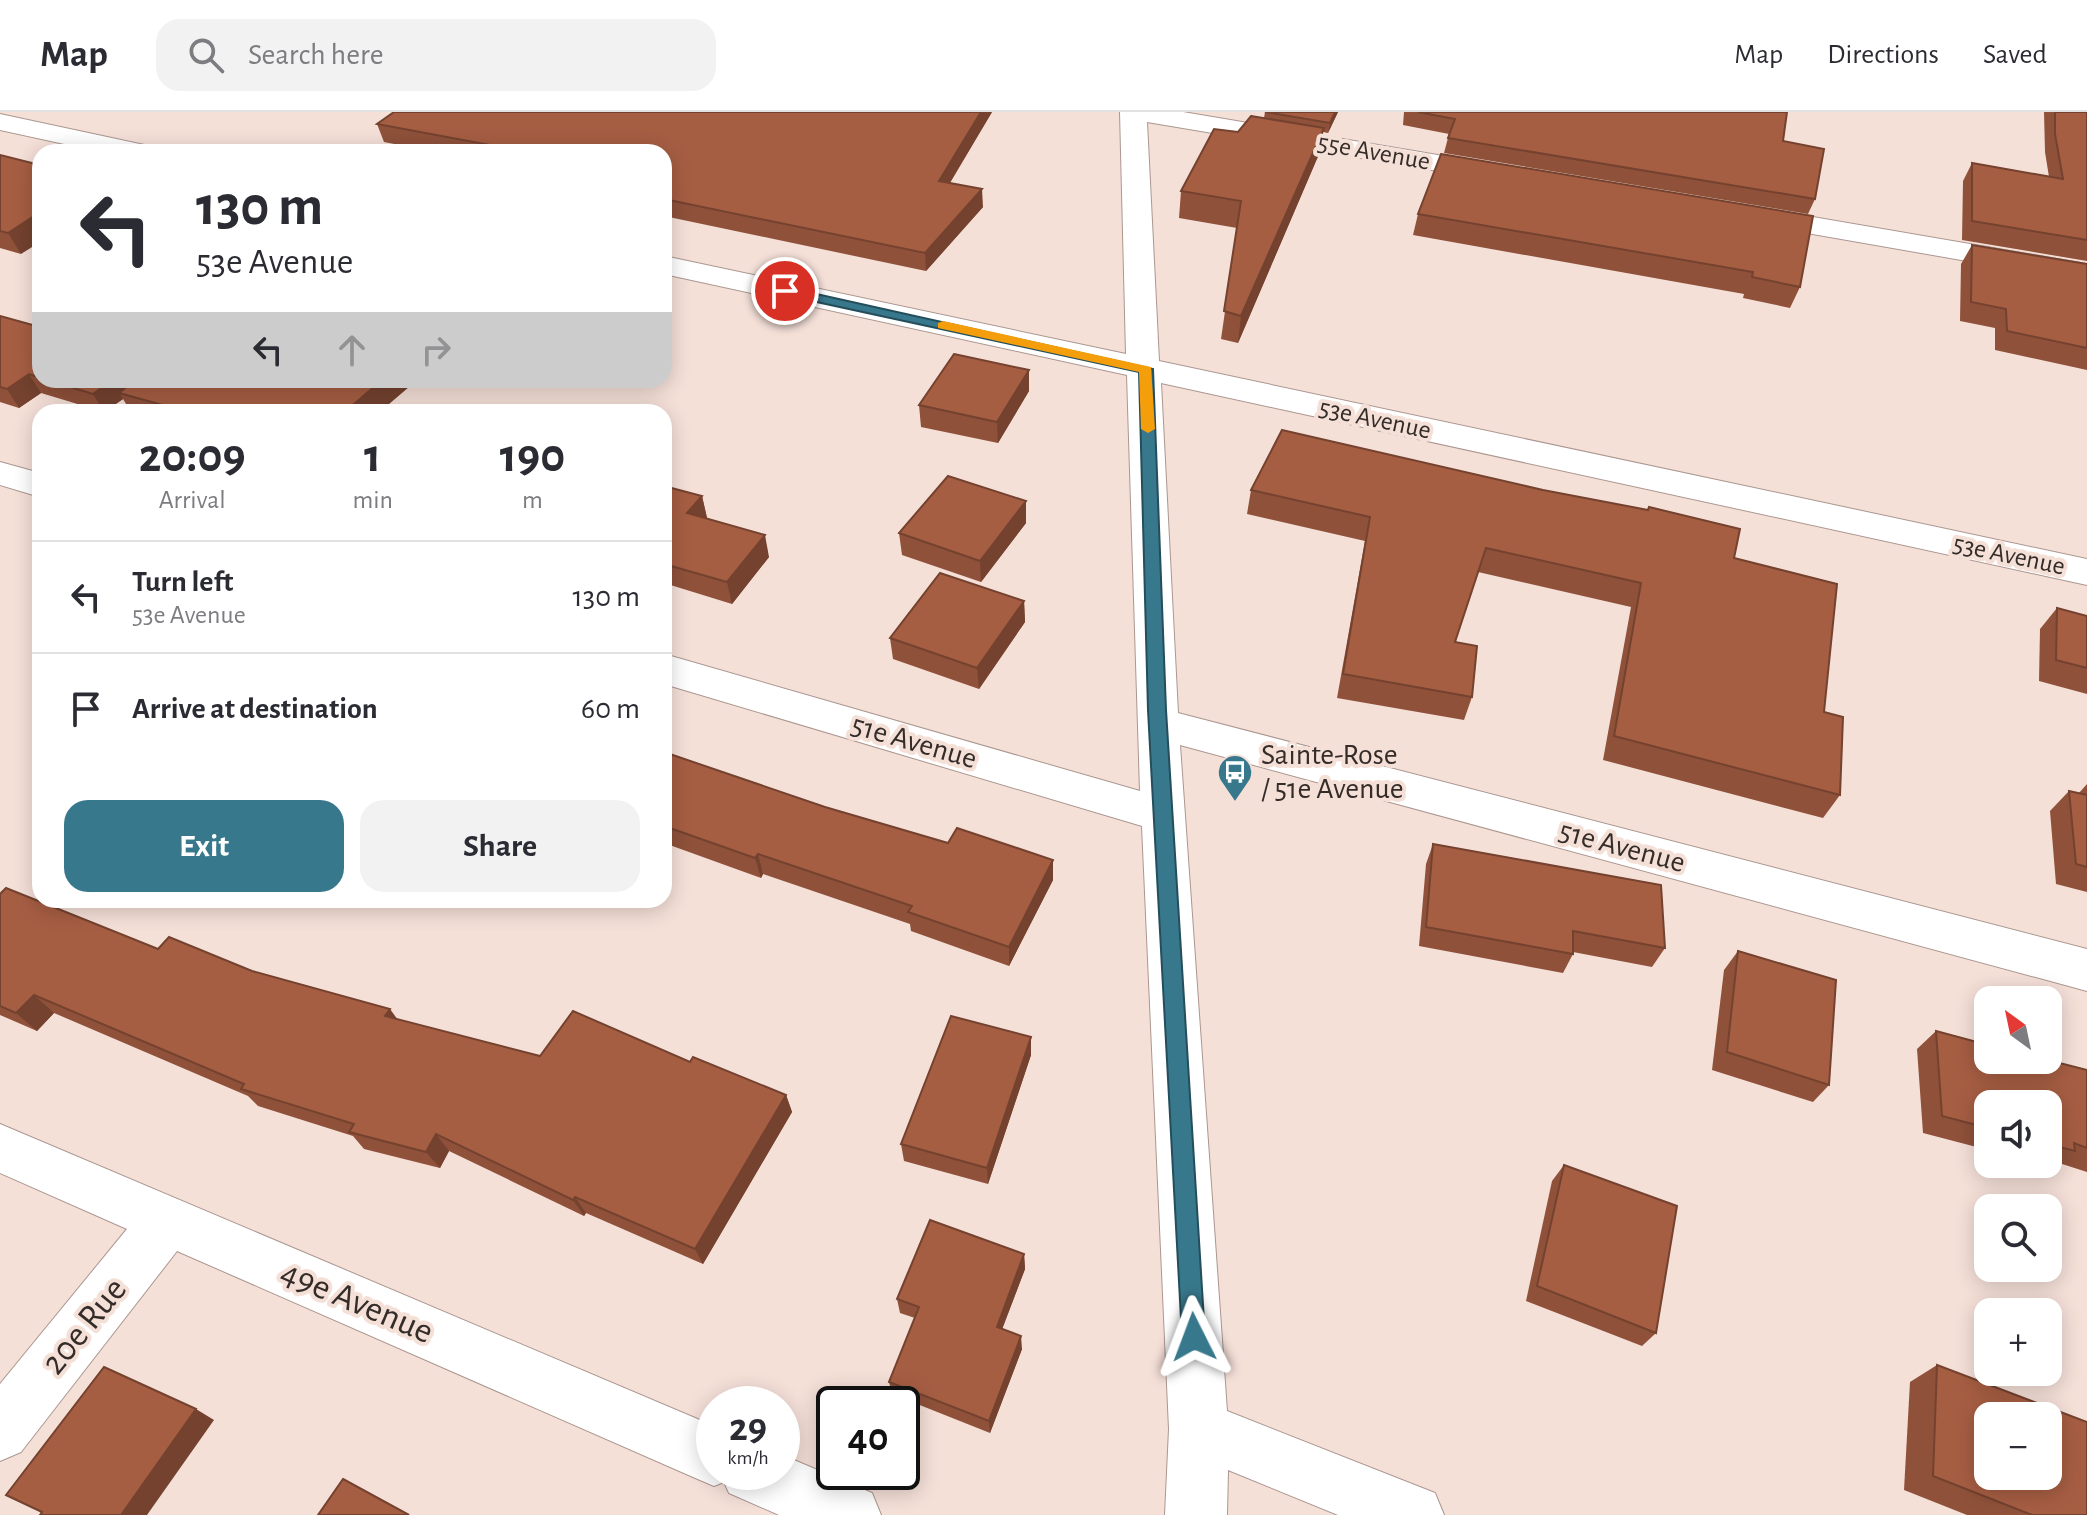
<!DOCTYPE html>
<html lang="en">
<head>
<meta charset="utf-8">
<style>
	:root { --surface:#fff; --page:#f2f2f3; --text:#2b2b33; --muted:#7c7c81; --line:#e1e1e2; --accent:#38788c }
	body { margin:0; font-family:"Alegreya Sans",sans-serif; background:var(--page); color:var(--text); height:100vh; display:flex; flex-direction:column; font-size:30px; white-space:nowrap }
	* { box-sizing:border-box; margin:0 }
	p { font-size:26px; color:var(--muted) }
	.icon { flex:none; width:44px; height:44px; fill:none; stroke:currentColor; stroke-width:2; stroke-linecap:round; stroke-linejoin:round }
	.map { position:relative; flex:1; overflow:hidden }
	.panel { position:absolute; left:32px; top:292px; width:640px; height:504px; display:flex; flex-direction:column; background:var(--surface); border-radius:24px; box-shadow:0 4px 20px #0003 }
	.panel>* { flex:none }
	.banner { position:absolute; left:32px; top:32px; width:640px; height:244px; border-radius:24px; box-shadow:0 4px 20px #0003; background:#fff; color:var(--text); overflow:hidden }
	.needle { width:52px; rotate:327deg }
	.buttons { position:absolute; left:1974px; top:874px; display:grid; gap:16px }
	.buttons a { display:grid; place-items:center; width:88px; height:88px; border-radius:16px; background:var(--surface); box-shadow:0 4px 20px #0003; font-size:40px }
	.speed { position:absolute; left:696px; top:1274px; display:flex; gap:16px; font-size:40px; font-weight:700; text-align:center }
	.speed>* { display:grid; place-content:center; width:104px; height:104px; border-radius:50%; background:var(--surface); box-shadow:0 4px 20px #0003; line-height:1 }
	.speed small { font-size:20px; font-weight:400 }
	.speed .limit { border:4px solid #111; border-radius:12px; background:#fff; color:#111 }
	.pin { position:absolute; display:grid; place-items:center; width:68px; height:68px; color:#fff; margin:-34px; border:4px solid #fff; border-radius:50%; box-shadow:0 2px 8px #0007 }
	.me { position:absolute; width:88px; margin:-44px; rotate:357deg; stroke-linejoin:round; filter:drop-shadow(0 0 6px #0008) }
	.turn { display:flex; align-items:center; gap:28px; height:168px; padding:0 32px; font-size:36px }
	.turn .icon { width:104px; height:104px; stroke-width:2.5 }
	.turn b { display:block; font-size:56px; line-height:68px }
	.lanes { display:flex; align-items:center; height:76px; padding:0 32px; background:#0003; justify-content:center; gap:40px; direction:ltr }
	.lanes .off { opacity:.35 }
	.eta { display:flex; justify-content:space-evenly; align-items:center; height:136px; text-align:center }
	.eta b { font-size:48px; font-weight:600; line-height:56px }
	.primary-button { display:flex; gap:16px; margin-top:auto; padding:16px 32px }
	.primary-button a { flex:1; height:92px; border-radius:24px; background:var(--accent); color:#fff; font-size:32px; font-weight:600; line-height:92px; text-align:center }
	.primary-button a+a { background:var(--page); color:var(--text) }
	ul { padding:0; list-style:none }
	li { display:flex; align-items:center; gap:24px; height:112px; padding:0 32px; border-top:2px solid var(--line) }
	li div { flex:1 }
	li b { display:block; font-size:30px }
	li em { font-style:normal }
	header { display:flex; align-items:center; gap:48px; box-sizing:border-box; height:112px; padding:0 40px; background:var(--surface); border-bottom:2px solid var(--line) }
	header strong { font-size:38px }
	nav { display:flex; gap:44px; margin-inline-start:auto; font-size:28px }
	.search { width:560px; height:72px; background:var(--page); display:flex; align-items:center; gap:20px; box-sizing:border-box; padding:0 28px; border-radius:24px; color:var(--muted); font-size:30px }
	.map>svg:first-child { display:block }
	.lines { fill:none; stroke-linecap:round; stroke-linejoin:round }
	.minor-casing { stroke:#ab9790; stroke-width:2 }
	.minor { fill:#fff; fill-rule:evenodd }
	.wall { fill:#8f513a }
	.shaded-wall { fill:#74422f }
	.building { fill:#a65e43; stroke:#74422f; stroke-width:2; fill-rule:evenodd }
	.route { fill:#38788c; stroke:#244e5b; stroke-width:2 }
	.slow { fill:#f59e0b }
	.labels { text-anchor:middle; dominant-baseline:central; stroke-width:8; stroke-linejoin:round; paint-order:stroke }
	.far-street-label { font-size:26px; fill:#342c29; stroke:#f5e0d8 }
	.street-label { font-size:30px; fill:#342c29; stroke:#f5e0d8 }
	.poi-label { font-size:30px; fill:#342c29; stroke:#f5e0d8; text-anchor:start }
	.near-street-label { font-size:36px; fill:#342c29; stroke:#f5e0d8 }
</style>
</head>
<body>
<header>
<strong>Map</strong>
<div class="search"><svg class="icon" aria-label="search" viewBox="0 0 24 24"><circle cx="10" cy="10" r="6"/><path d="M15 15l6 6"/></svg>Search here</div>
<nav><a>Map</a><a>Directions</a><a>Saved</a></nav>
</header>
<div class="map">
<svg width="2087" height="1403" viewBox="0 0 2087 1403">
	<rect width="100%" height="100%" fill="#f5e0d8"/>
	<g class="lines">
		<g class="minor-casing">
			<g id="minor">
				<path d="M1120 0H1183L1497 53 1507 55 1511 61 1507 67 1497 69 1147 10 1159 249 2087 447V473L1161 271 1178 601 2087 837V879L1180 633 1227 1299 1435 1381 1444 1403H1338L1228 1358 1227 1403H1165L1169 1317 1142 714 664 572V542L1140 679 1127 263 664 162V144L1126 242Z"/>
				<path d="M0 2 149 34 153 40H101L0 18Z"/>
				<path d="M1754 95 2087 152V170L1744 110 1739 104 1744 98Z"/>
				<path d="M0 350 40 361V385L0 373Z"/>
				<path d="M0 1012 714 1314V1360H782V1343L872 1381 881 1403H779L729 1381 724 1370 714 1374 693 1365 177 1139 21 1340 0 1349V1272L127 1117 0 1061Z"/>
			</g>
		</g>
		<use href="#minor" class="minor"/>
	</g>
	<g class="wall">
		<path d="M992 0 950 71 983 95 926 159 664 104V40H435L384 30 377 12Z"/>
		<path d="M1265 0H1338L1328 21 1323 20 1319 42 1238 231 1221 227 1237 116 1179 106 1181 79 1238 20 1264 6Z"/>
		<path d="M1404 0H1787L1783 29 1815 87 1808 102 1444 41 1449 22 1403 13Z"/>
		<path d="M2044 0H2087V149L1962 128 1963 69 1972 51 2049 65 2045 40Z"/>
		<path d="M1441 42 1800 175 1790 196 1743 186 1744 182 1413 123 1418 102Z"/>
		<path d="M0 43 21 142 0 136Z"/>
		<path d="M1972 133 2087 152V258L1995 238V216L1960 209 1961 152Z"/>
		<path d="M0 204 40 215V268H417L381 299 386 300H131L123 287 104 300 41 281 19 296 0 290Z"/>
		<path d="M1029 258V279L998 331 921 315 919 293Z"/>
		<path d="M664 374 702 384 707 406 769 445 732 492 664 471Z"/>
		<path d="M1251 378 1734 446 1824 600 1840 683 1823 706 1603 648 1631 495 1478 460 1455 530 1472 585 1464 608 1337 586 1365 429 1247 402Z"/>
		<path d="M1026 389V411L981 470 902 443 899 421Z"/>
		<path d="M1024 489 1025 510 979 577 893 547 890 526Z"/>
		<path d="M2057 496 2087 504V582L2039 569 2040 517Z"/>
		<path d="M664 640 825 695 1053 768 1009 854 911 819 910 812 763 762 761 766 664 731Z"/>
		<path d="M2087 672V780L2056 772 2050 699 2069 679 2079 681Z"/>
		<path d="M1433 732 1665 836 1652 855 1573 840V842L1563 861 1419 834 1426 752Z"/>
		<path d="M0 782 158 837 252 859 398 908 540 944 690 950 786 983 792 1000 703 1152 586 1101 584 1104 449 1039 440 1056 364 1037 353 1024 258 994 248 984 54 901 37 919 0 903Z"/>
		<path d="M1738 839 1829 973 1813 990 1712 958 1724 858Z"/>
		<path d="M1936 919 2087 958V1060L2059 1051 2052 1056 2038 1052H2048V992H1988V1038L1923 1021 1917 937Z"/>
		<path d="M1031 925V943L988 1072 904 1049 901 1032Z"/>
		<path d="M1564 1053 1656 1221 1642 1234 1526 1189 1552 1069Z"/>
		<path d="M1024 1142 1025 1157 1002 1217 1022 1237 990 1321 892 1282 889 1270 915 1206 900 1201 897 1187Z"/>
		<path d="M1937 1253 2087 1403H1967L1904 1378 1910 1270Z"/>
	</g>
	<g class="shaded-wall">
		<path d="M981 0H992L940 87 939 69Z"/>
		<path d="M1335 0H1338L1328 21 1330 11Z"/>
		<path d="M1324 16 1319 42 1238 231 1241 204Z"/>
		<path d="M982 77 983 95 926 159 925 141Z"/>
		<path d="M40 100V130L21 142 8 121Z"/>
		<path d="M1029 258V279L998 331 997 310Z"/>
		<path d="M29 262 41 281 19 296 7 277Z"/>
		<path d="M112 268H149L119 281 123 287 104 300 93 282Z"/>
		<path d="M382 268H417L379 300 354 292Z"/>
		<path d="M702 384 707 406 687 401Z"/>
		<path d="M1026 389V411L981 470 980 449Z"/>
		<path d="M765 423 769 445 732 492 727 470Z"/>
		<path d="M1024 489 1025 510 979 577 977 556Z"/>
		<path d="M758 742 763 762 761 766 755 746Z"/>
		<path d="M1053 748V768L1009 854V835Z"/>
		<path d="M34 883 54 901 37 919 16 901Z"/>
		<path d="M390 897 403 915 385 904Z"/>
		<path d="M1031 925V943L988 1072 987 1056Z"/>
		<path d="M786 983 792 1000 703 1152 695 1137Z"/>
		<path d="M436 1022 449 1039 440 1056 426 1040Z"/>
		<path d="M575 1085 586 1101 584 1104 573 1088Z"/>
		<path d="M1024 1142 1025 1157 998 1228 997 1215Z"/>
		<path d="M1021 1224 1022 1237 990 1321 989 1309Z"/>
		<path d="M196 1297 214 1308 147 1403H121Z"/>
	</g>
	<g class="building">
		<path d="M394 0H981L939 69 982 77 925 141 664 87V40H527L377 12Z"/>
		<path d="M1265 0H1335L1330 11Z"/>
		<path d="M1418 0H1787L1783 29 1824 37 1815 87 1448 26 1455 7Z"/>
		<path d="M2055 0H2087V128L1972 109V51L2063 67 2055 22Z"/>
		<path d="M1251 4 1324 16 1241 204 1224 199 1241 89 1181 79 1214 17 1238 20Z"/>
		<path d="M1441 42 1813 104 1800 175 1752 165 1753 160 1418 102Z"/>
		<path d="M0 43 40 53V100L8 121 0 119Z"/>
		<path d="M1972 133 2087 152V236L2007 219 2006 197 1971 190Z"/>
		<path d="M0 204 40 215V266L29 262 7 277 0 275Z"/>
		<path d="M954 242 1029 258 997 310 919 293Z"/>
		<path d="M47 268H112L93 282Z"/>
		<path d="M135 268H382L354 292 386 300H188L119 281Z"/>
		<path d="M1282 318 1543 378 1648 398 1649 395 1740 417 1734 446 1837 472 1824 600 1843 605 1840 683 1614 624 1641 471 1486 436 1455 530 1477 534 1472 585 1343 562 1370 405 1251 378Z"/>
		<path d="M948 364 1026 389 980 449 899 421Z"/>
		<path d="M664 374 702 384 687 401 765 423 727 470 664 452Z"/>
		<path d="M940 461 1024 489 977 556 890 526Z"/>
		<path d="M2057 496 2087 504V556L2056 548Z"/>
		<path d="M664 640 825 695 948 731 957 716 1053 748 1009 835 908 800 912 794 758 742 755 746 664 714Z"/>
		<path d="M2069 679 2087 683V755L2076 752Z"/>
		<path d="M1433 732 1661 773 1665 836 1573 819V842L1426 815Z"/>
		<path d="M6 776 158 837 169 825 252 859 390 897 385 904 540 944 573 899 690 950 693 945 786 983 695 1137 575 1085 573 1088 436 1022 426 1040 349 1020 354 1012 241 977 244 972 34 883 16 901 0 894V782Z"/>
		<path d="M1738 839 1836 868 1829 973 1727 940Z"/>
		<path d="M951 904 1031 925 987 1056 901 1032Z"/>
		<path d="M1936 919 1988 933V948H2048L2087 958V1036L2074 1031 2075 1039 2048 1032V992H1988V1016L1942 1004Z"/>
		<path d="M1564 1053 1677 1094 1656 1221 1537 1174Z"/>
		<path d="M930 1108 1024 1142 997 1215 1021 1224 989 1309 889 1270 919 1195 897 1187Z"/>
		<path d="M1937 1253 2087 1310V1403H2032L1933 1364ZM1988 1304H2048V1364H1988Z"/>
		<path d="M104 1255 196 1297 121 1403H40L42 1400 6 1383Z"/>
		<path d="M343 1367 409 1403H318Z"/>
	</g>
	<path class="route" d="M785 175 1153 257 1166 598 1205 1225 1202 1233 1194 1237 1185 1233 1182 1225 1148 598 1139 260 780 182 778 179Z"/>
	<path class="slow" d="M943 209 1151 255 1155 317 1148 321 1141 317 1139 260 938 216V211Z"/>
	<defs>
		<g id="bus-pin" transform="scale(1.8)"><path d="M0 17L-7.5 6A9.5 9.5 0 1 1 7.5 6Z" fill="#38788c" stroke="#f5e0d8"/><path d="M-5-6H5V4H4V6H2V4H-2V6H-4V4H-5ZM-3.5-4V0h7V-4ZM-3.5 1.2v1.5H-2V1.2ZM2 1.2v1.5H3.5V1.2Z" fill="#fff"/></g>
	</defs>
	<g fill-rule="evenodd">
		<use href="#bus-pin" x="1235" y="660"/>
	</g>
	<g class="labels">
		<g class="far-street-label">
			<text transform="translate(1374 40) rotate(10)">55e Avenue</text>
			<text transform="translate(1375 307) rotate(12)">53e Avenue</text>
			<text transform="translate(2009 443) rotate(12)">53e Avenue</text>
		</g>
		<g class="street-label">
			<text transform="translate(914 630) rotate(16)">51e Avenue</text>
			<text transform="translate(1622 735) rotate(15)">51e Avenue</text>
		</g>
		<g class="poi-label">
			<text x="1261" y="643">Sainte-Rose<tspan x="1261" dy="34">/ 51e Avenue</tspan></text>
		</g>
		<g class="near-street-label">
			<text transform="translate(357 1190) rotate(23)">49e Avenue</text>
			<text transform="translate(84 1214) rotate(-51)">20e Rue</text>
		</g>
	</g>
</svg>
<div class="buttons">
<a><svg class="needle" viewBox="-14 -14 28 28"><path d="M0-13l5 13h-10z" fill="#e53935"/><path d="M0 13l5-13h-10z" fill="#7c7c81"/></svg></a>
<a><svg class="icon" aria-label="sound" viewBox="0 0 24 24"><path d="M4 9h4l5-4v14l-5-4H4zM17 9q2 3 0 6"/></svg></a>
<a><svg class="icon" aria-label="search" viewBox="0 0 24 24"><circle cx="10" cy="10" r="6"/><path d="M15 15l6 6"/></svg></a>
<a>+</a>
<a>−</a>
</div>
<div class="speed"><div>29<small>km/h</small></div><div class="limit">40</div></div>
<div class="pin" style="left:785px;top:179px;background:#d93025"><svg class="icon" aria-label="arrive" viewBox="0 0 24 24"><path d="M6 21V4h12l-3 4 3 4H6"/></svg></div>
<svg class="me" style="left:1194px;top:1225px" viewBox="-20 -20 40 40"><path d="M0-17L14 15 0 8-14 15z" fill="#38788c" stroke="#fff" stroke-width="4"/></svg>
<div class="banner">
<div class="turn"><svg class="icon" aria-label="left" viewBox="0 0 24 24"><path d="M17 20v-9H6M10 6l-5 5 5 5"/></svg><div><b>130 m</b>53e Avenue</div></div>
<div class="lanes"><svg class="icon" aria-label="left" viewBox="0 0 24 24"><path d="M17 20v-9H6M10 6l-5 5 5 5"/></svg><svg class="icon off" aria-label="ahead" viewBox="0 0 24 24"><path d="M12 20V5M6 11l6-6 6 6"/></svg><svg class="icon off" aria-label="right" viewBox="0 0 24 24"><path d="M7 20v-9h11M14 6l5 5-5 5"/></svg></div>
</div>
<section class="panel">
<div class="eta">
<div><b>20:09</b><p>Arrival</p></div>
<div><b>1</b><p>min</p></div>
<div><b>190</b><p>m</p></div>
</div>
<ul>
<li><svg class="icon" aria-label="left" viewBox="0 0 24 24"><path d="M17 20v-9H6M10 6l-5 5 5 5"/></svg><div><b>Turn left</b><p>53e Avenue</p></div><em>130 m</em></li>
<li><svg class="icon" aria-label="arrive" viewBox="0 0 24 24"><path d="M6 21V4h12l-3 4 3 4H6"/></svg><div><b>Arrive at destination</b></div><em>60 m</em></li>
</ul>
<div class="primary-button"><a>Exit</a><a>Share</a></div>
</section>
</div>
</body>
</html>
